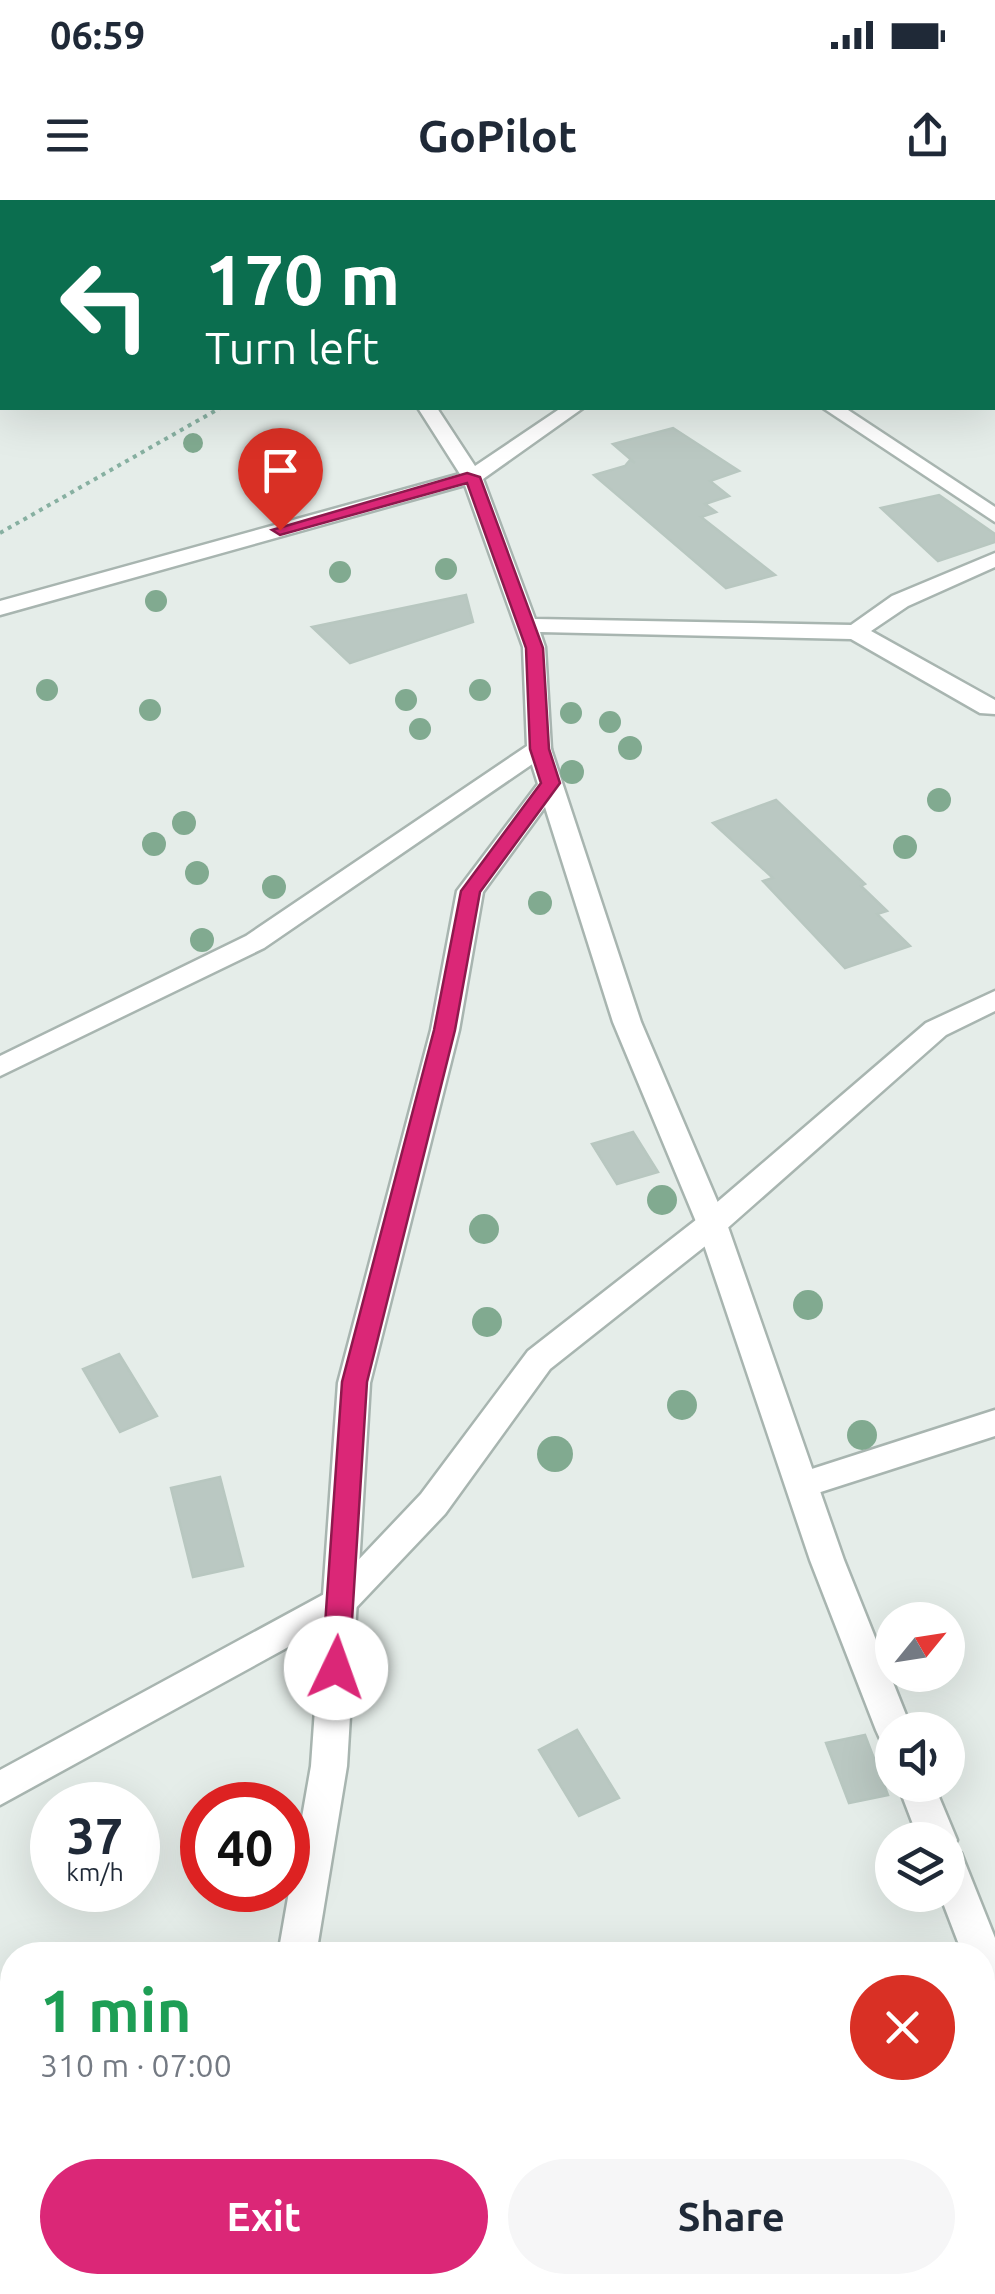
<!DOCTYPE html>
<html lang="en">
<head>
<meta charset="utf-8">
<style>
	:root { --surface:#fff; --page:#f6f6f7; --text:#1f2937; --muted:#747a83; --accent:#db2777 }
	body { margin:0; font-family:Ubuntu,sans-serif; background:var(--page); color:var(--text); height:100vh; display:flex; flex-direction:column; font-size:38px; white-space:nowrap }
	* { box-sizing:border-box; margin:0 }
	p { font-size:32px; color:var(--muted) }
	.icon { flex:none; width:55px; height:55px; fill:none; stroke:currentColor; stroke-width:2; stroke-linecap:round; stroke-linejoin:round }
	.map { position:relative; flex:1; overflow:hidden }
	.details { position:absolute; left:0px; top:1742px; width:995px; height:352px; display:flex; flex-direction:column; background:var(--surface); border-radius:40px 40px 0 0; box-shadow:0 10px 40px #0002 }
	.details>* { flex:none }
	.hud { position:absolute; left:0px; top:0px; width:995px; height:210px; box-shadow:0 10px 40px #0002; background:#0b6e4f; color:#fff; overflow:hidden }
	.needle { width:65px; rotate:60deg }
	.controls { position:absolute; left:875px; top:1402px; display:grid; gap:20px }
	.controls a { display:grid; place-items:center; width:90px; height:90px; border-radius:50%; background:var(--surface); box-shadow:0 10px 40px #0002; font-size:50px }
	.speed { position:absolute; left:30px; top:1582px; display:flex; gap:20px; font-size:50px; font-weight:700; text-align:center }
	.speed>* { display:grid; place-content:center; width:130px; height:130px; border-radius:50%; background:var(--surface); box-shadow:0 10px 40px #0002; line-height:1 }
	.speed small { font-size:25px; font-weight:400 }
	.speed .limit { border:15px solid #d22; background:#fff; color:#111 }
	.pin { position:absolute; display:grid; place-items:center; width:85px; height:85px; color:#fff; margin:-102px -42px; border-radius:50% 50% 50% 0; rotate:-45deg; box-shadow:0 0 10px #0007 }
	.pin .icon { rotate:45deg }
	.me { position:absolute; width:110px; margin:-55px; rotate:3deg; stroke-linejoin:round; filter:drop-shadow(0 0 8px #0008) }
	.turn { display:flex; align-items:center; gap:35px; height:210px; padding:0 40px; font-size:45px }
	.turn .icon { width:130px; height:130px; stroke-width:2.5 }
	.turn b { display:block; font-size:70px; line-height:85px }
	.round { display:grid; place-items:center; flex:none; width:105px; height:105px; border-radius:52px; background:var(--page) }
	.summary { display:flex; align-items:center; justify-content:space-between; height:170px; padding:0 40px }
	h1 { font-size:60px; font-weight:700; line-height:75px; color:#1e9e55 }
	.action { display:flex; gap:20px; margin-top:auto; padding:20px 40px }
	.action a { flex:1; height:115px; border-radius:60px; background:var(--accent); color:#fff; font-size:40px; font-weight:700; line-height:115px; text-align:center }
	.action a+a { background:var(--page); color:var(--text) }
	.status { display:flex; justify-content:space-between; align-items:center; height:70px; padding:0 50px; background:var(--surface); direction:ltr }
	.status svg { height:28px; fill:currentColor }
	header { display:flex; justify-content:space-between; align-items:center; height:130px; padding:0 40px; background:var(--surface); font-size:45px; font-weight:700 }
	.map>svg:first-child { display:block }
	.building { fill:#bac8c2; stroke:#b8c7c0; stroke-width:2.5 }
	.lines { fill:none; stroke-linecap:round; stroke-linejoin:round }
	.minor-casing { stroke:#a8b5b0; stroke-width:5 }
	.tertiary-casing { stroke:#a8b5b0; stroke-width:5 }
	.path { stroke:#87b0a1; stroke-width:4; stroke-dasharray:4 5; stroke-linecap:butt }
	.minor { fill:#fff; fill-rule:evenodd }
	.tertiary { fill:#fff; fill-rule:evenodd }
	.tree { fill:#81aa90 }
	.route { fill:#db2777; stroke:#8e194d; stroke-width:2.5 }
</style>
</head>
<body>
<div class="status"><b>06:59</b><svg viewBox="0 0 49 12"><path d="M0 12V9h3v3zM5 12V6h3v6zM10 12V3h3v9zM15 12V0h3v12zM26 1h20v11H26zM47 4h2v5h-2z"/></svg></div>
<header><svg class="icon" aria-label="menu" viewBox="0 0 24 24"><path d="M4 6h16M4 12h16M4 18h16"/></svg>GoPilot<svg class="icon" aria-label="share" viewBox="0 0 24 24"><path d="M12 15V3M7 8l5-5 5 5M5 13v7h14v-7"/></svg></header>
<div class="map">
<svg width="995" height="2094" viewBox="0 0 995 2094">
	<rect width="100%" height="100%" fill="#e5ede9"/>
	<g class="building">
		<path d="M673 228 739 271 710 281 729 296 705 304 716 312 701 317 775 375 726 388 594 275 625 266 630 260 635 263 613 244Z"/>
		<path d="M939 295 995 334V342L938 361 881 308Z"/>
		<path d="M466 395 473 422 350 463 312 427Z"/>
		<path d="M776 600 865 684 861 686 887 711 877 714 910 746 845 768 763 681 773 678 713 623Z"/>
		<path d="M633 932 658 972 617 984 592 944Z"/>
		<path d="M119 1154 157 1216 120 1232 83 1169Z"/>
		<path d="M220 1277 243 1366 193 1377 171 1288Z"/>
		<path d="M577 1530 619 1598 579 1616 539 1550Z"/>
		<path d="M865 1535 888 1595 849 1603 826 1543Z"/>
	</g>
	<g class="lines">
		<g class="minor-casing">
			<g id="minor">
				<rect x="313" y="0" width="16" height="2"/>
				<path d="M758 0H776L777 2H759Z"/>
				<rect x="0" y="26" width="2" height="10"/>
				<path d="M992 145 995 146V159L992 158Z"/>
				<path d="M418 208H437L475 266 561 208H583L483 279 535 419 851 425 892 396 995 353V367L908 406 871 431 995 500V514L980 513 851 439 540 432 545 447 551 549 547 554 264 748 0 876V856L246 736 527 546 523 447 465 285 0 415V401L460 274Z"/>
				<path d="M823 208H845L995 307V322Z"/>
				<path d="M995 791V811L946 835 723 1032 550 1169 445 1314 352 1412 0 1605V1570L328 1392 421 1294 528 1151 701 1016 926 823Z"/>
				<path d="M995 1210V1236L802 1298 790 1294 786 1285 790 1276Z"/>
				<path d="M0 1843 12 1848V1890L0 1885Z"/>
				<path d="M752 2082H814L819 2094H757Z"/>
			</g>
		</g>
		<g class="tertiary-casing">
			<g id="tertiary">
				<path d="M539 542 551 549 641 822 727 1024 844 1360 912 1530H892V1545L881 1541 876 1530 810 1360 697 1024 613 822 545 607 483 692 459 830 370 1183 347 1566 316 1755H278L311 1566 338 1183 431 830 457 691 538 584 527 549Z"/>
				<path d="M898 1585H934L957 1640 952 1649 961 1653 995 1738V1809L982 1804V1755H963L940 1695H948V1640H919Z"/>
				<path d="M172 2082H215L213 2094H169Z"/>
			</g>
		</g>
		<path class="path" d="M0 333 220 208"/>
		<use href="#minor" class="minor"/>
		<use href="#tertiary" class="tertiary"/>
	</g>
	<g class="tree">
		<circle cx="193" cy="243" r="10"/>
		<circle cx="446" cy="369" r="11"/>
		<circle cx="340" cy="372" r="11"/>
		<circle cx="156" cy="401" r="11"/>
		<circle cx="47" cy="490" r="11"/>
		<circle cx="480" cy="490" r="11"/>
		<circle cx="406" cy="500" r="11"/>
		<circle cx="150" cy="510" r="11"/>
		<circle cx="571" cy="513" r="11"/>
		<circle cx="610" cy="522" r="11"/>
		<circle cx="420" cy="529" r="11"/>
		<circle cx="630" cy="548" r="12"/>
		<circle cx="572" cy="572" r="12"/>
		<circle cx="939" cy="600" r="12"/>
		<circle cx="184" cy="623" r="12"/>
		<circle cx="154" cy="644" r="12"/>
		<circle cx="905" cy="647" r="12"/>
		<circle cx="197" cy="673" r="12"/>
		<circle cx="274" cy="687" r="12"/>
		<circle cx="540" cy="703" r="12"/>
		<circle cx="202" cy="740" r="12"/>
		<circle cx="662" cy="1000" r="15"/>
		<circle cx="484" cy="1029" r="15"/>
		<circle cx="808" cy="1105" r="15"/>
		<circle cx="487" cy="1122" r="15"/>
		<circle cx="682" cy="1205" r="15"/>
		<circle cx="862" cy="1235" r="15"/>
		<circle cx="555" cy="1254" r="18"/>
	</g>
	<path class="route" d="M467 273 480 277 543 448 549 549 560 583 480 692 455 830 367 1182 349 1468 345 1476 336 1479 326 1476 322 1468 342 1182 434 830 461 691 541 583 530 549 526 448 467 283 280 335 272 330Z"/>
</svg>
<div class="controls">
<a><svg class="needle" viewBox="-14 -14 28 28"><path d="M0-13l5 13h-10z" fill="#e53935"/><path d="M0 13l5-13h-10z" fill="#747a83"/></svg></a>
<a><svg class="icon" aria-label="sound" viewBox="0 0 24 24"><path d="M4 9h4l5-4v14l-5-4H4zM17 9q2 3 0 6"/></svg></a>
<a><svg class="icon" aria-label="layers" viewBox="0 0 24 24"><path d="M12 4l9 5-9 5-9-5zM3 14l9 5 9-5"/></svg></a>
</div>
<div class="speed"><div>37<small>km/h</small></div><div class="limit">40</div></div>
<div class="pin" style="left:280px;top:330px;background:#d93025"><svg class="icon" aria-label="arrive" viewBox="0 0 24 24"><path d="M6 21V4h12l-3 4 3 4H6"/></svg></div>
<svg class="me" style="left:336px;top:1468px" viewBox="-20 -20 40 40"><circle r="19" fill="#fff"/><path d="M0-13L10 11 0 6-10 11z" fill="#db2777"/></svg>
<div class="hud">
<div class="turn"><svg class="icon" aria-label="left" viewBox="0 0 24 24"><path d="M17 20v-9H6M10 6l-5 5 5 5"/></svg><div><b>170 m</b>Turn left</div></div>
</div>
<section class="details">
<div class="summary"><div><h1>1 min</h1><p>310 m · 07:00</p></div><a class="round" style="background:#d93025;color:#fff"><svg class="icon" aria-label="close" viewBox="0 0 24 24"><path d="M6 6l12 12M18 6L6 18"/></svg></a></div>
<div class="action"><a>Exit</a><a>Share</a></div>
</section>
</div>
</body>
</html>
